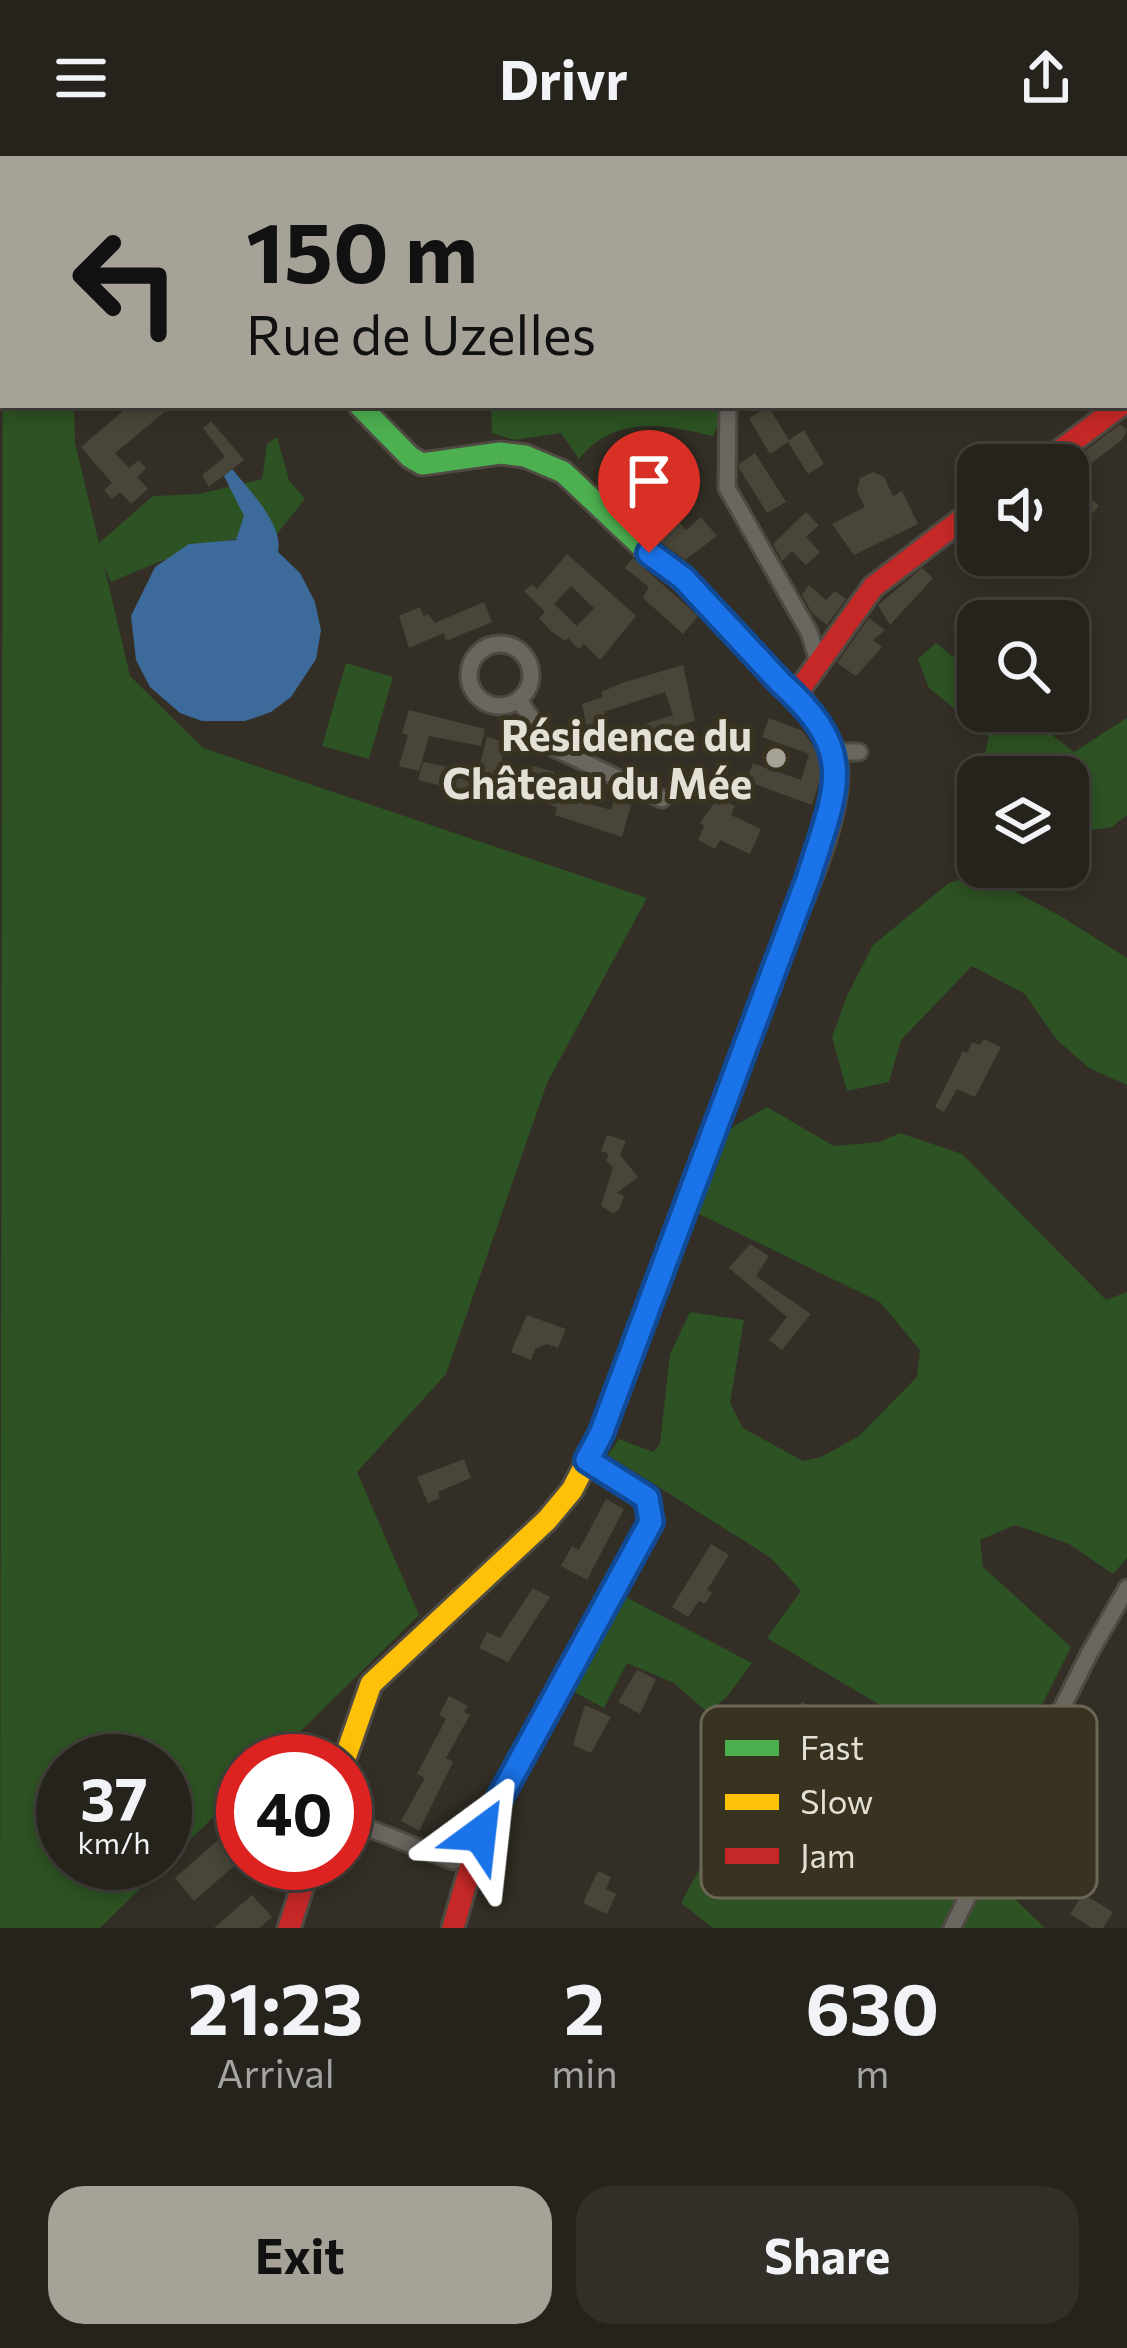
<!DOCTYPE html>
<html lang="en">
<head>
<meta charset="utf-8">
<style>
	:root { --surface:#26231c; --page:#322f29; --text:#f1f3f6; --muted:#a4a4a3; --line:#42403b; --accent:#a6a298 }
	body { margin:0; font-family:Commissioner,sans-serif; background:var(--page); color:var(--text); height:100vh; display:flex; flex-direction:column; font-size:45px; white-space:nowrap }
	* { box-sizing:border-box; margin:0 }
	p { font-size:39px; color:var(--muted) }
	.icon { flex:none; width:66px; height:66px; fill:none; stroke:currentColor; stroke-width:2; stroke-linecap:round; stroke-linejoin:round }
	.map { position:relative; height:1772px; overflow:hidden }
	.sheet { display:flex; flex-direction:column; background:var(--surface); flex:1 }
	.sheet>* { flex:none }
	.banner { position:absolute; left:0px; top:0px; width:1128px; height:252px; box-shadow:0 6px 18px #0003,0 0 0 3px var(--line); background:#a6a298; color:#111; overflow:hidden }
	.controls { position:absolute; left:957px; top:288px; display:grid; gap:24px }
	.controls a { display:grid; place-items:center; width:132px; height:132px; border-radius:24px; background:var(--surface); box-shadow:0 6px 18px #0003,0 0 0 3px var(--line); font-size:60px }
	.speed { position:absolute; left:36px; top:1578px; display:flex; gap:24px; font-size:60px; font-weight:700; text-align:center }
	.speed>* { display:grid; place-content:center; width:156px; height:156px; border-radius:50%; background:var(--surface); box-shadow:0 6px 18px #0003,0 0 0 3px var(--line); line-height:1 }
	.speed small { font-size:30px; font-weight:400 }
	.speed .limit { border:18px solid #d22; background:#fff; color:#111 }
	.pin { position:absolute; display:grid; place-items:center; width:102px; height:102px; color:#fff; margin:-123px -51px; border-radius:50% 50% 50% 0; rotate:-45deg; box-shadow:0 0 12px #0007 }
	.pin .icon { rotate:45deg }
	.me { position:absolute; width:132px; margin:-66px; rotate:30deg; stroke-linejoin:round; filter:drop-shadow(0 0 9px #0008) }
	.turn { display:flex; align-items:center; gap:42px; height:252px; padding:0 48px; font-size:54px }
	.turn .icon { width:156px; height:156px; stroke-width:2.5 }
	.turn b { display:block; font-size:84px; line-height:102px }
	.eta { display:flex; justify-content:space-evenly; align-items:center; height:204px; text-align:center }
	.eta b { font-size:72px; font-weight:700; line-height:84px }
	.cta { display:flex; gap:24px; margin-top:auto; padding:24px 48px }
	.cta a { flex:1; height:138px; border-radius:36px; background:var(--accent); color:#111; font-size:48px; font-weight:700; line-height:138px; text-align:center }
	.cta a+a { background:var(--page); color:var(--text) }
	header { display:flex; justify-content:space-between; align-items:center; height:156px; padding:0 48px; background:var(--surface); font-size:54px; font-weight:700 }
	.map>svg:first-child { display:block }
	.green { fill:#2d5223; fill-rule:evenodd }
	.water { fill:#3c6a9b }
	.building { fill:#4a4539; fill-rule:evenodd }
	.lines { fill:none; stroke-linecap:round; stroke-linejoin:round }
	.street-casing { stroke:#4f4b43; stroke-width:21 }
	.fast-casing { stroke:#4f4b43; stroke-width:27 }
	.slow-casing { stroke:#4f4b43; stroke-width:27 }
	.jam-casing { stroke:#4f4b43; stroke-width:27 }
	.street { stroke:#6a6760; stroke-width:15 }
	.fast { stroke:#4caf50; stroke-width:21 }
	.slow { stroke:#ffc107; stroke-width:21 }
	.jam { stroke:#c62828; stroke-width:21 }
	.route-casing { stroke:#114b97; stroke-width:30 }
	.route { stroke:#1a73e8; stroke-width:21 }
	.poi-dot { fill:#a6a298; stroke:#383221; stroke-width:4.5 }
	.labels { text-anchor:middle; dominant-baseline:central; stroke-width:10; stroke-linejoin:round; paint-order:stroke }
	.poi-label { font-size:42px; font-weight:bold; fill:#e4e0d5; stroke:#383221; text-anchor:end }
	.key { fill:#383221; stroke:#6c6657; stroke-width:3 }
	.key-label { font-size:33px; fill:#e4e0d5 }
</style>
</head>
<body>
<header><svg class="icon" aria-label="menu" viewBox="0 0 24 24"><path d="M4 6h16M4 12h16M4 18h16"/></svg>Drivr<svg class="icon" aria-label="share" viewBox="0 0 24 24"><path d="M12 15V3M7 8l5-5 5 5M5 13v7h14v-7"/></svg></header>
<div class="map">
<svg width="1127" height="1772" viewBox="0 0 1127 1772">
	<rect width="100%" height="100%" fill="#332f26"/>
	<g class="green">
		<path d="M3 75V249H74L75 287 99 387 153 340 199 338 262 323 267 288 277 281 289 324 305 343 277 378C217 381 167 402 111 426L104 409 130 520 203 592 647 742 547 927 446 1218 357 1316 419 1459 270 1605H243V1632L100 1772H0ZM63 1605H165V1707H63Z"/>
		<path d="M491 249H718V270L713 280C664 268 614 259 579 303L561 277 514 284 492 277Z"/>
		<path d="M936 487 978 521V555H1021L1074 596 1127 562V659L1112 671 1071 677 1068 685V621H978V675L961 663 983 608 989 580 929 532 918 503Z"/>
		<path d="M346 507 393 521 369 603 322 590Z"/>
		<path d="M980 717 1064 762 1127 802V929L1089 912 1056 883 1025 838 972 810 901 884 889 926 847 935 832 881 847 840 873 789 949 727Z"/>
		<path d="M767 951 834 990 880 986 900 977 962 998 1106 1144 1127 1136V1402L1113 1418 1069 1388 1015 1369 980 1384 983 1411 1071 1491 1005 1623 767 1482 801 1435 771 1402 608 1299 619 1283 653 1296 660 1288 670 1198 690 1156 744 1164 730 1247 743 1272 803 1305 821 1301 859 1280 917 1221 920 1194 880 1146 695 1056 731 972Z"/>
		<path d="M622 1439 752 1507 726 1542 707 1556 674 1527 627 1507 604 1552 572 1535Z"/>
		<path d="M856 1625 982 1680 1012 1740 1045 1772H713L681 1747 727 1662Z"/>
	</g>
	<path class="water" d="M232 313C249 334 284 369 278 396L300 417 315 446 321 474 316 503 291 541 271 556 245 565H202L180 557 150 531 136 504 131 460 155 411 189 388 236 384 244 360 224 320Z"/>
	<g class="building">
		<path d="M130 249H173L115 297 129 312 139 304 146 312 137 321 148 333 131 348 120 336 112 343 104 334 112 327 81 291Z"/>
		<path d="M768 250 789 284 804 274 824 308 808 318 788 286 770 298 749 262Z"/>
		<path d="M211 265 244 304 209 331 202 319 225 301 203 272Z"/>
		<path d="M1120 268 1127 274 1122 284 1070 323 1099 350 1068 386V308Z"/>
		<path d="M621 292 686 374 701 361 717 380 685 404 659 385 642 370 651 362 606 306Z"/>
		<path d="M755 297 786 346 767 357 739 312V308Z"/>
		<path d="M873 316 884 321 893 340 902 335 918 368 854 399 832 368 865 351 857 335 860 322Z"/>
		<path d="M806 356 819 369 806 381 820 396 806 409 792 395 782 405 773 388Z"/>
		<path d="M567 398 636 460 600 504 584 488 579 493 568 482 565 485 551 475 539 462 545 456 524 435 532 428 537 433ZM571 430 594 452 577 470 554 448Z"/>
		<path d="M633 402 698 460 683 478 643 442 649 431 625 412Z"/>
		<path d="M922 412 933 422 890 469 878 449Z"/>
		<path d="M809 429 826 444 835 435 846 443 827 469 812 457 802 439Z"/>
		<path d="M484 446 492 466 446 485 444 477 409 492 399 460 420 451 424 460 428 458 435 467Z"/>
		<path d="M869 462 885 474 873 484 882 491 856 520 837 507Z"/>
		<path d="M683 509 695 565 674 571 677 580 632 596 631 592 615 597 613 589 592 596 582 548 603 541 601 536 625 526ZM665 536 673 559 611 579 604 556Z"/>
		<path d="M409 554 485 573 481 590 429 580 419 615 399 610 408 579 402 577Z"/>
		<path d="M769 562 803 575 820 601 821 621 812 649 746 625 753 607 801 624 809 598 762 581Z"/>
		<path d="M487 581 505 586 497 634 476 629 474 634 442 630 418 624 423 606 478 616Z"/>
		<path d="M533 610 555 616 552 625 557 626V638L611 654 614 644 631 649 622 681 555 659 557 651 521 641Z"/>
		<path d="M718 642 735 650 731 659 761 673 750 698 720 684 715 693 698 684 704 670 700 667Z"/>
		<path d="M984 883 1001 891 975 941 957 933 944 956 935 951 963 895 967 897 972 886 980 889Z"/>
		<path d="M607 979 626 985 620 999 638 1021 617 1037 624 1040 619 1054 613 1057 601 1050 613 1012 606 1004 609 998 601 995Z"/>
		<path d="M750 1088 769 1100 756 1120 811 1158 782 1194 769 1184 787 1161 729 1112Z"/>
		<path d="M527 1159 566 1173 558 1192 547 1188 535 1193 531 1204 511 1196Z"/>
		<path d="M464 1303 471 1322 438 1336 440 1342 428 1347 417 1321Z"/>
		<path d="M606 1343 624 1353 587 1424 561 1410 572 1390 579 1394Z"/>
		<path d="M711 1388 729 1399 707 1434 712 1437 705 1448 699 1445 688 1461 672 1451Z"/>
		<path d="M533 1432 550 1441 508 1506 479 1492 487 1476 500 1482Z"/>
		<path d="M637 1514 656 1523 640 1558 618 1546Z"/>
		<path d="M449 1540 468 1550 464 1556 470 1559 446 1602 453 1606 419 1675 401 1665 425 1622 417 1618 446 1563 439 1559Z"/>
		<path d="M802 1546 815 1553 830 1549 825 1558 828 1572 820 1567 811 1582 803 1585 800 1580H787L786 1562 791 1565Z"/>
		<path d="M585 1549 611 1561 591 1597 573 1589Z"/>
		<path d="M243 1662V1702L194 1745 175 1722Z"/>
		<path d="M598 1715 611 1721 606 1733 616 1738 607 1758 583 1747Z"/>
		<path d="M1083 1738 1113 1756 1103 1772H1092L1070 1758Z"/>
		<path d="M252 1739 272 1761 259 1772H214Z"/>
	</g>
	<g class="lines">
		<g class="street-casing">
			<g id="street">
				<path d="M125 0 128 3"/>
				<path d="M702 0 703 3"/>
				<path d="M356 3 361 0"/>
				<path d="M728 249 727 332 809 476 818 505"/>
				<circle cx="500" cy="519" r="31"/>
				<path d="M519 544 550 590 662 643"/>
				<path d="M834 596H859"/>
				<path d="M345 1663 453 1705 473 1697"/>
				<path d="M952 1772 1089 1498 1127 1432"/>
			</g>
		</g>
		<g class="fast-casing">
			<path id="fast" d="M359 249 410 301 422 308 500 297 525 300 563 316 649 397 683 422 780 526 797 537"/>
		</g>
		<g class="slow-casing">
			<path id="slow" d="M344 1605 371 1528 547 1364 572 1334 601 1278 780 799"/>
		</g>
		<g class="jam-casing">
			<g id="jam">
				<path d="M1041 309 1121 249"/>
				<path d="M797 537 873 431 978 351"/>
				<path d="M780 799C798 749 847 653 835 601 830 579 809 556 797 537"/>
				<path d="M289 1772 310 1707"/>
				<path d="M453 1772 480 1678 651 1367 647 1342 587 1304"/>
			</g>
		</g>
		<use href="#street" class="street"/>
		<use href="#fast" class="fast"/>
		<use href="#slow" class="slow"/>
		<use href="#jam" class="jam"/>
	</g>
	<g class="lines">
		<g class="route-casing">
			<path id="route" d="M480 1678 651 1366 647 1342 587 1304 601 1278 808 723C837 630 859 597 780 526L683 422 649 397"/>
		</g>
		<use href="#route" class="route"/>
	</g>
	<circle class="poi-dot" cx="776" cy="602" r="12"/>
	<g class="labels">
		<g class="poi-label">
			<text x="752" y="578">Résidence du<tspan x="752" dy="48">Château du Mée</tspan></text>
		</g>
	</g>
	<rect x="701" y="1550" width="396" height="192" rx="18" class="key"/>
	<rect x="725" y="1584" width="54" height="16" fill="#4caf50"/>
	<rect x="725" y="1638" width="54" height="16" fill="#ffc107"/>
	<rect x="725" y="1692" width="54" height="16" fill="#c62828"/>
	<g class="key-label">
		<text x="800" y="1604">Fast</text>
		<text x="800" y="1658">Slow</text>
		<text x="800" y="1712">Jam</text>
	</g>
</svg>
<div class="controls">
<a><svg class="icon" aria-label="sound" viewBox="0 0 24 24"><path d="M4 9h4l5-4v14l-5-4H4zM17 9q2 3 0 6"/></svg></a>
<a><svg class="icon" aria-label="search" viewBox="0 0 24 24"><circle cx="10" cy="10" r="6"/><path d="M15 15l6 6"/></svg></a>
<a><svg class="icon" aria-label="layers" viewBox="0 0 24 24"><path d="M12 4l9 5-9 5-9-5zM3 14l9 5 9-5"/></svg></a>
</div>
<div class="speed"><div>37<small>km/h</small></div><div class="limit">40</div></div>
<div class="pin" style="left:649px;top:397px;background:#d93025"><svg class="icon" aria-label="arrive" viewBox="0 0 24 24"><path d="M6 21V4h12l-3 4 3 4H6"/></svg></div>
<svg class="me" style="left:480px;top:1678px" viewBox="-20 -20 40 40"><path d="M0-17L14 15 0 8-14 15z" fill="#1a73e8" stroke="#fff" stroke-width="4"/></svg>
<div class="banner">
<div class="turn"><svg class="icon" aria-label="left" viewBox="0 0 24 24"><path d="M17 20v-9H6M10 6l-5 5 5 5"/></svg><div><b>150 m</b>Rue de Uzelles</div></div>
</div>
</div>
<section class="sheet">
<div class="eta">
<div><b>21:23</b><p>Arrival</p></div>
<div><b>2</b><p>min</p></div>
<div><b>630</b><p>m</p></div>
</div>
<div class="cta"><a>Exit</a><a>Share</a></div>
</section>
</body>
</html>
